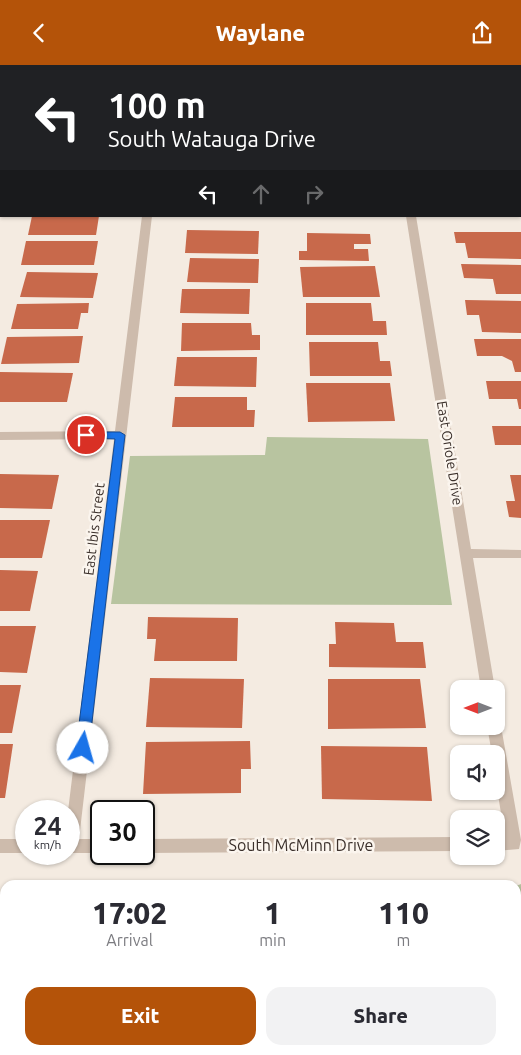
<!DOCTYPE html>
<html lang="en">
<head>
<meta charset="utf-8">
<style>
	:root { --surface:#fff; --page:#f2f2f3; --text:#2b2b33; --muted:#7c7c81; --accent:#b45309 }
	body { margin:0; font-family:Ubuntu,sans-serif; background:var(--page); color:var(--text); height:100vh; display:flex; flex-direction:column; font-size:19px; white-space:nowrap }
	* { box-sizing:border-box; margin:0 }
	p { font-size:16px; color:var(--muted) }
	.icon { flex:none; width:28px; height:28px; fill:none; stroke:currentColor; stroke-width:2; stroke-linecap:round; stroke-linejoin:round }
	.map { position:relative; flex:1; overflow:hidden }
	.sheet { position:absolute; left:0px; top:815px; width:521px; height:175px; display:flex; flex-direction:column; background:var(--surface); border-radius:15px 15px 0 0; box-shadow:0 1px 4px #0004 }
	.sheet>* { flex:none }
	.guide { position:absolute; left:0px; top:0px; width:521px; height:152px; box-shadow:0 1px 4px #0004; background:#202124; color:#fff; overflow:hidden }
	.needle { width:32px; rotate:270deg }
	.tools { position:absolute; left:450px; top:615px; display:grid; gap:10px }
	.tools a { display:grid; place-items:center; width:55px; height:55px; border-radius:10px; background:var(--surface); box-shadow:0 1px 4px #0004; font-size:25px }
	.speed { position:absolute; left:15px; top:735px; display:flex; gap:10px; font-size:25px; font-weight:700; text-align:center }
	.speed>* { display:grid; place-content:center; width:65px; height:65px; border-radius:50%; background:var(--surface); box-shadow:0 1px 4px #0004; line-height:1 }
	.speed small { font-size:12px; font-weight:400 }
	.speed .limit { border:2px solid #111; border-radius:8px; background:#fff; color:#111 }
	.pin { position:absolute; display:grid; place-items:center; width:42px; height:42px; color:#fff; margin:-21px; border:2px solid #fff; border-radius:50%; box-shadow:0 1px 5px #0007 }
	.me { position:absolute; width:55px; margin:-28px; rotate:7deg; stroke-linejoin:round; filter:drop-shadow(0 0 4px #0008) }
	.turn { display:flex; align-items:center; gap:18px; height:105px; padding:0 25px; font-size:22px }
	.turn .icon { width:65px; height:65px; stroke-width:2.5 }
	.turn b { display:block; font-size:35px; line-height:42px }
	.lanes { display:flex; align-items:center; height:48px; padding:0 25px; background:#0003; justify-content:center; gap:25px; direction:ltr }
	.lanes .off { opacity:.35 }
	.eta { display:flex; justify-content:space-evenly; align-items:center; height:85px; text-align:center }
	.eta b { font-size:30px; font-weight:800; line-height:35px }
	.cta { display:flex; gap:10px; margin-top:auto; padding:10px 25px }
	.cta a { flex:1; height:58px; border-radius:15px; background:var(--accent); color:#fff; font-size:20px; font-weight:800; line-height:58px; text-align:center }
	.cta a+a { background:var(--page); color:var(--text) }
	header { display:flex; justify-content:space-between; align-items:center; height:65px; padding:0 25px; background:var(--accent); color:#fff; font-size:22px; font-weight:800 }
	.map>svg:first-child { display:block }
	.green { fill:#b8c4a0 }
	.building { fill:#c8694b }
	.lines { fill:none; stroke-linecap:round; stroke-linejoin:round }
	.minor { fill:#cdbbac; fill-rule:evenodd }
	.route { fill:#1a73e8; stroke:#114b97 }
	.labels { text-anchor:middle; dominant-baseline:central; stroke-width:5; stroke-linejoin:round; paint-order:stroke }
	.street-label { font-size:14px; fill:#3b302b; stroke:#fbf5ee }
	.near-street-label { font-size:16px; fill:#3b302b; stroke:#fbf5ee }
</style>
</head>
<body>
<header><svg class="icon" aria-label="back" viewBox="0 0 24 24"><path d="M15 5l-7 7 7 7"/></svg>Waylane<svg class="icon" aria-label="share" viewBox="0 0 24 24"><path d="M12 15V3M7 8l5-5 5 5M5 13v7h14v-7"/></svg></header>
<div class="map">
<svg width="521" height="990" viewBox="0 0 521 990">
	<rect width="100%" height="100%" fill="#f4ebe1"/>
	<g class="green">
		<path d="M267 372 428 374 452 540 111 539 130 391 265 390Z"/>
		<path d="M521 819V987L510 990H394V985H516V821Z"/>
	</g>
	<g class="building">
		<path d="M32 151H99L96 170H28Z"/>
		<path d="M187 165 259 166 258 189 185 188Z"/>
		<path d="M454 167H521V194L468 193 465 178H456Z"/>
		<path d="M307 168 370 169 371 179H354V184H368L369 196 299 195V186H307Z"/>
		<path d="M26 176H98L94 200H21Z"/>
		<path d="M190 193 259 194 258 218 187 217Z"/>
		<path d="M461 199 521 200V229H496L493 214 464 213Z"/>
		<path d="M375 201 380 232H303L300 202Z"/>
		<path d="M27 207 98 208 93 233 20 232Z"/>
		<path d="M182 224H250L249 249 180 248Z"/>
		<path d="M465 235 521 236V268L482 267 479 250H467Z"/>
		<path d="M89 238 88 248H81L78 264H11L17 239Z"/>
		<path d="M306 238H371L373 256H386L387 270H306Z"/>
		<path d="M182 258H251L252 270H260V285L181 286Z"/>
		<path d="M83 271 79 298 1 299 7 272Z"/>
		<path d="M474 274H521V307H515L512 296 502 291H477Z"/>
		<path d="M309 277H378L380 296H390L392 311H310Z"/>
		<path d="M177 292H257L256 322 174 321Z"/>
		<path d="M0 307 73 308 67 337H0Z"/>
		<path d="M486 316H521V344H519L517 334H489Z"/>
		<path d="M306 318H390L395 356 308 357Z"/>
		<path d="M175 332H247V345H255L254 362H172Z"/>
		<path d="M492 361H521V380H495Z"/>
		<path d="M0 409 59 410 52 444 0 443Z"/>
		<path d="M510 410H521V453L509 452 506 436H515Z"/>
		<path d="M0 455H50L42 493H0Z"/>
		<path d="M0 505 38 506 30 546H0Z"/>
		<path d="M148 552 238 553 237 596H154L156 574H147Z"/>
		<path d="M335 557 394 558 396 577H423L426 603 329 602V579H336Z"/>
		<path d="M0 561H36L27 608 0 607Z"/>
		<path d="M150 613 244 614 242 663 146 662Z"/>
		<path d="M328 614H420L426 663 328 664Z"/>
		<path d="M0 620H21L12 668H0Z"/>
		<path d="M250 676 251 704H241V728L143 729 146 677Z"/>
		<path d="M0 679H13L5 733H0Z"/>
		<path d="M321 681 427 682 432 736 322 734Z"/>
		<path d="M0 855H5V909L1 938Z"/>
	</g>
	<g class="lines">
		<g class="minor">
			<rect x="462" y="0" width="8" height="1"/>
			<rect x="0" y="13" width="1" height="4"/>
			<rect x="520" y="145" width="1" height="6"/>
			<path d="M142 151H152L79 774H101V788H69L68 746 114 374 0 375V367L115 366Z"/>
			<path d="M406 151H416L471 484 521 485V493H473L495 624H481Z"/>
			<path d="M496 656 501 661 521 775 519 784 496 786V772H505L496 718V689H492L487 661H496Z"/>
			<path d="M459 772V786L144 788V774Z"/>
			<rect x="0" y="774" width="26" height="14"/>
		</g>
	</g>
	<path class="route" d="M86 367H120L125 370 89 683 83 689 76 683 115 374 82 373 81 370Z"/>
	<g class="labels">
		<g class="street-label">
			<text transform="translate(450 388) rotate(81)">East Oriole Drive</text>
			<text transform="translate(94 464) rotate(-83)">East Ibis Street</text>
		</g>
		<g class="near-street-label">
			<text x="301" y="780">South McMinn Drive</text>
		</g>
	</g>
</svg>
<div class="tools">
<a><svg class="needle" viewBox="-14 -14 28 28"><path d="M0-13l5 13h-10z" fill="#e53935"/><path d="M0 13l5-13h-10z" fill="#7c7c81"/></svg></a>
<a><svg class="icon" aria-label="sound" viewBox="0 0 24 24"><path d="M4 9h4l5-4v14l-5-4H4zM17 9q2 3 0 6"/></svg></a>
<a><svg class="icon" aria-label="layers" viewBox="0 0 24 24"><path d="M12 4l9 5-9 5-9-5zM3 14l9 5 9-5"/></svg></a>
</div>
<div class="speed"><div>24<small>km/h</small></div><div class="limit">30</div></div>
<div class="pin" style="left:86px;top:370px;background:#d93025"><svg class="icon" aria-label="arrive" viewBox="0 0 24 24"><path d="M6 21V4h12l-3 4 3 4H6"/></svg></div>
<svg class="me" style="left:83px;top:683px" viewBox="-20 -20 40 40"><circle r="19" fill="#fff"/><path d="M0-13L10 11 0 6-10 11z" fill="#1a73e8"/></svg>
<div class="guide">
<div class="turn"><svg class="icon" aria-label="left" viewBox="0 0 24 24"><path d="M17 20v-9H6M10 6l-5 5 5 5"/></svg><div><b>100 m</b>South Watauga Drive</div></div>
<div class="lanes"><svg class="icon" aria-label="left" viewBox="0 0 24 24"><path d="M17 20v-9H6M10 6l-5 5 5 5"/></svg><svg class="icon off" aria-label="ahead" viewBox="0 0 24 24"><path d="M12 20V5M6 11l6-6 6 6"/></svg><svg class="icon off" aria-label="right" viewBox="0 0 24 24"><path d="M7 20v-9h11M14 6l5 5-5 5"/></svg></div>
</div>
<section class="sheet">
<div class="eta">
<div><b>17:02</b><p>Arrival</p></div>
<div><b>1</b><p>min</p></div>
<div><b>110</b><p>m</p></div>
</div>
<div class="cta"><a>Exit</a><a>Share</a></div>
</section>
</div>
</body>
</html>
